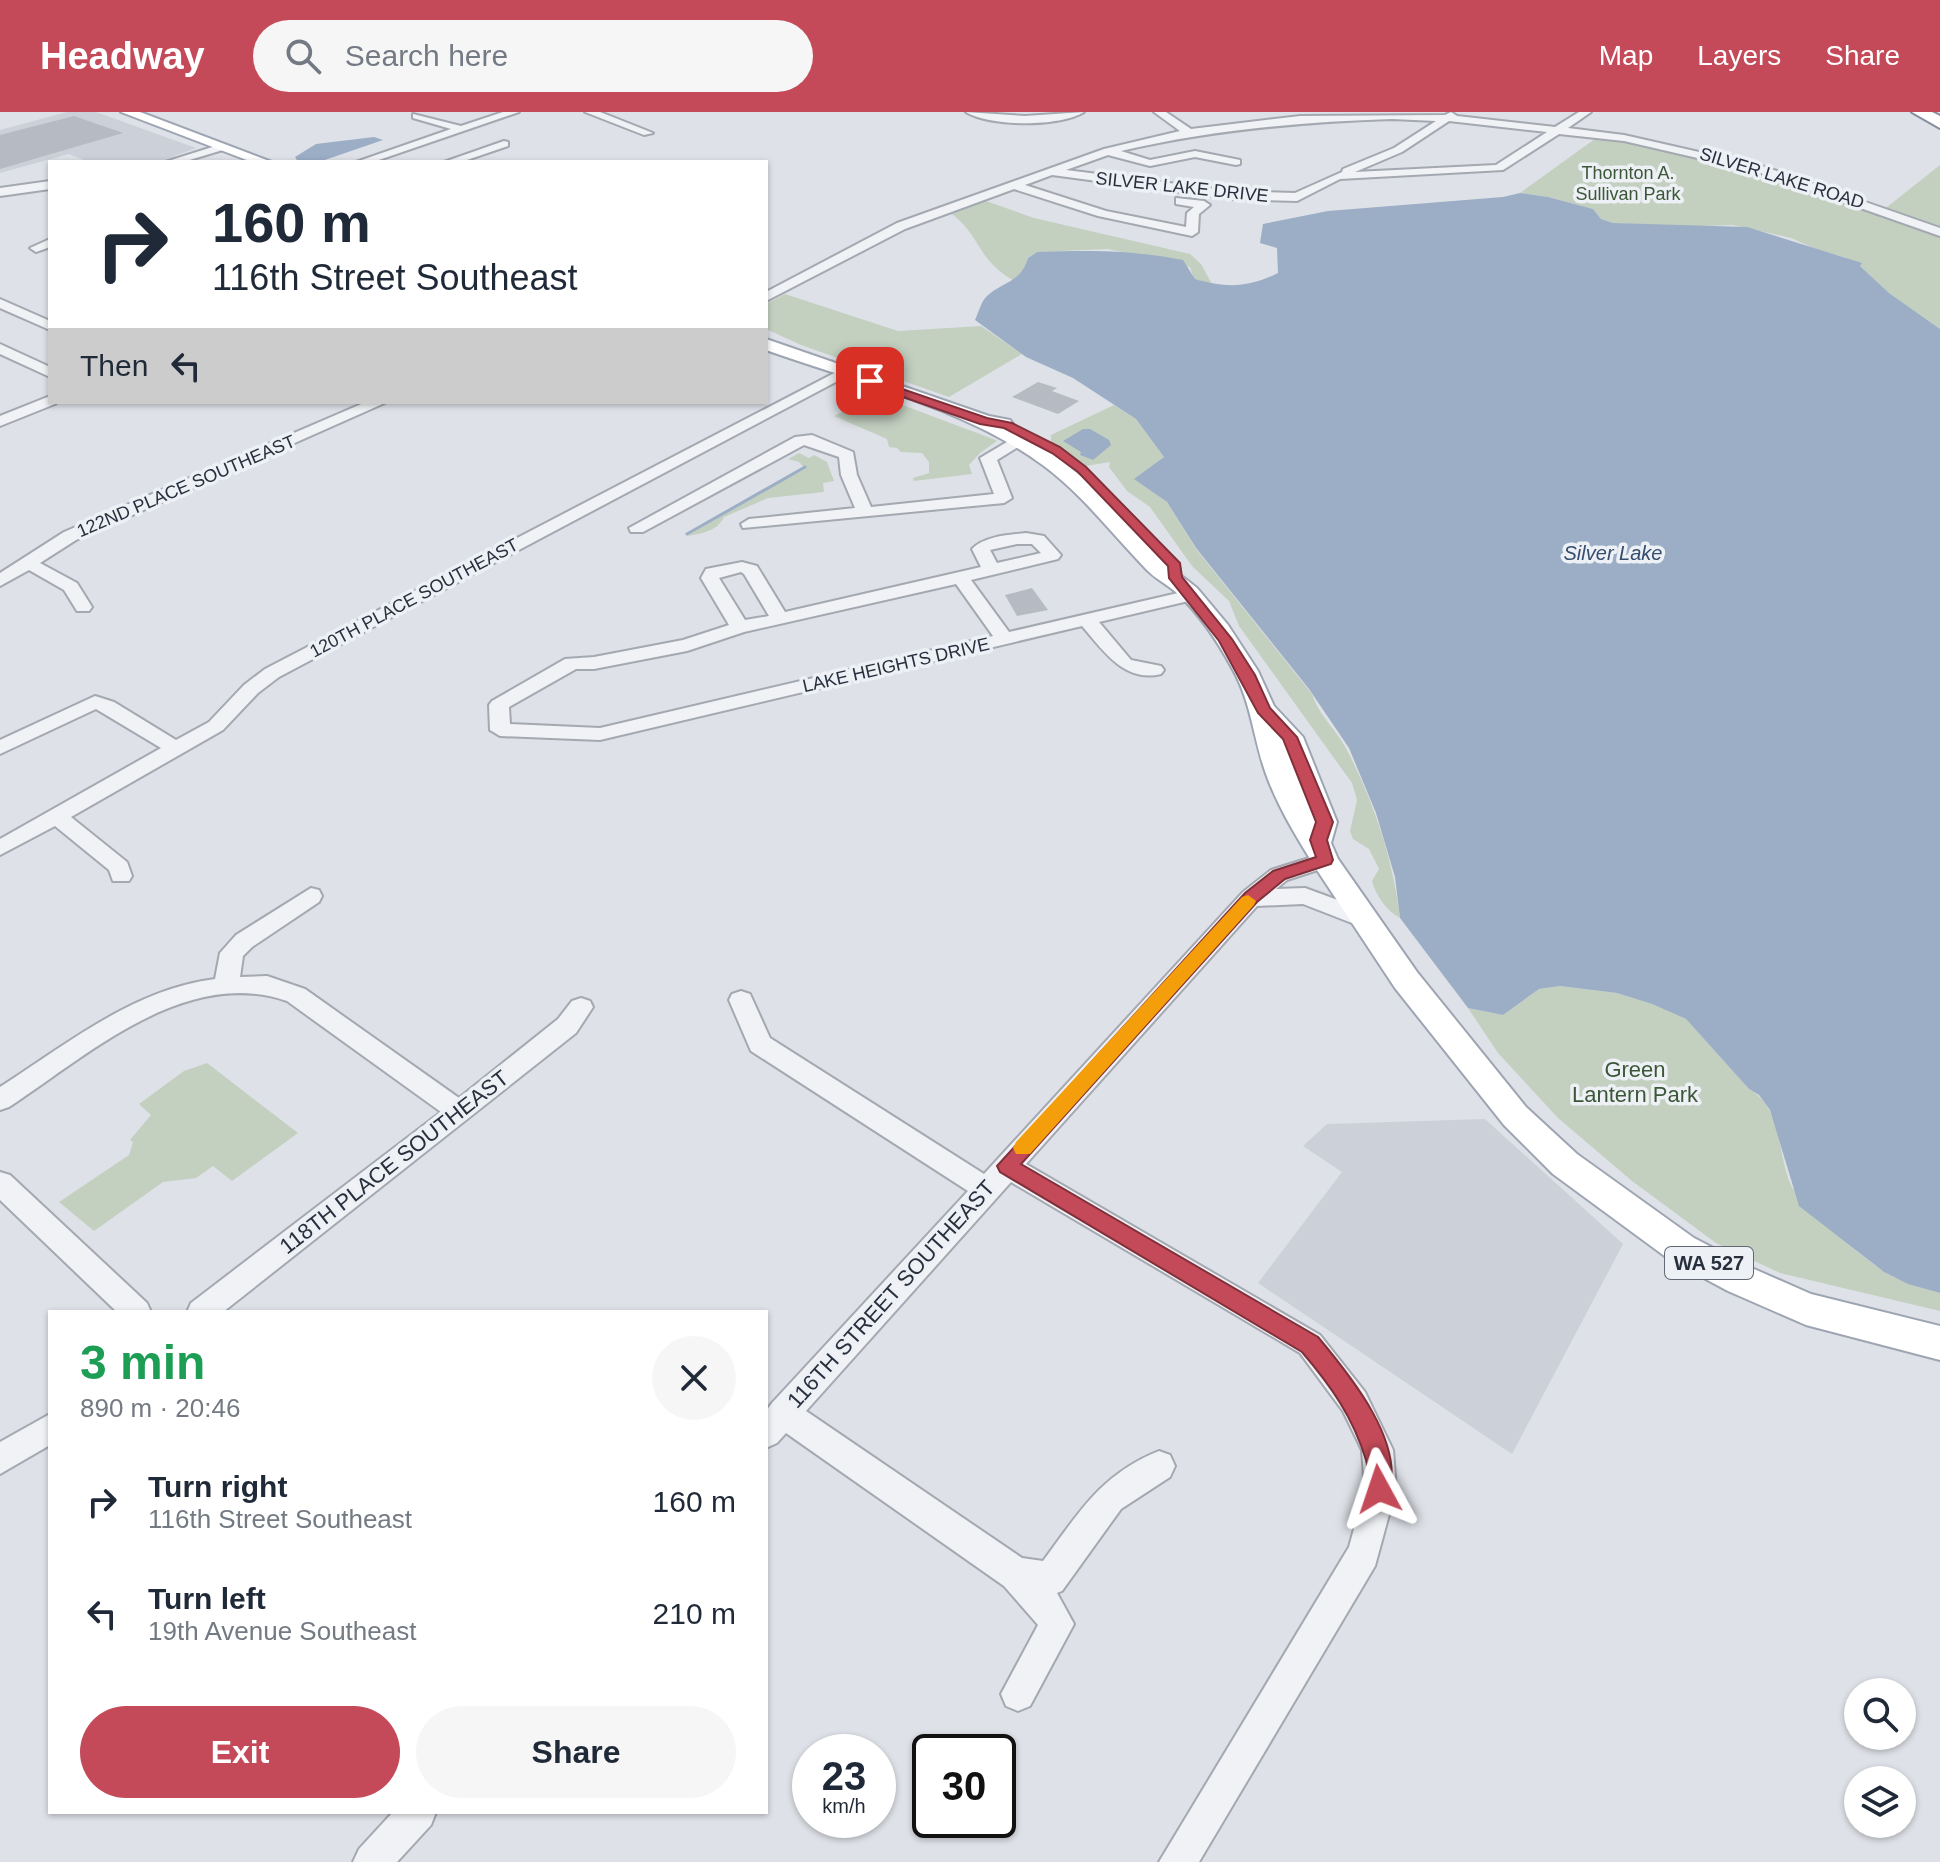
<!DOCTYPE html>
<html lang="en">
<head>
<meta charset="utf-8">
<style>
	:root { --surface:#fff; --page:#f6f6f7; --text:#1f2937; --muted:#747a83; --accent:#c54a59 }
	body { margin:0; font-family:Helvetica,sans-serif; background:var(--page); color:var(--text); height:100vh; display:flex; flex-direction:column; font-size:30px; white-space:nowrap }
	* { box-sizing:border-box; margin:0 }
	p { font-size:26px; color:var(--muted) }
	.icon { flex:none; width:44px; height:44px; fill:none; stroke:currentColor; stroke-width:2; stroke-linecap:round; stroke-linejoin:round }
	.map { position:relative; flex:1; overflow:hidden }
	.details { position:absolute; left:48px; top:1198px; width:720px; height:504px; display:flex; flex-direction:column; background:var(--surface); border-radius:0px; box-shadow:0 2px 6px #0004 }
	.details>* { flex:none }
	.guide { position:absolute; left:48px; top:48px; width:720px; height:244px; border-radius:0px; box-shadow:0 2px 6px #0004; background:#fff; color:var(--text); overflow:hidden }
	.controls { position:absolute; left:1844px; top:1566px; display:grid; gap:16px }
	.controls a { display:grid; place-items:center; width:72px; height:72px; border-radius:50%; background:var(--surface); box-shadow:0 2px 6px #0004; font-size:40px }
	.speed { position:absolute; left:792px; top:1622px; display:flex; gap:16px; font-size:40px; font-weight:700; text-align:center }
	.speed>* { display:grid; place-content:center; width:104px; height:104px; border-radius:50%; background:var(--surface); box-shadow:0 2px 6px #0004; line-height:1 }
	.speed small { font-size:20px; font-weight:400 }
	.speed .limit { border:4px solid #111; border-radius:12px; background:#fff; color:#111 }
	.pin { position:absolute; display:grid; place-items:center; width:68px; height:68px; color:#fff; margin:-34px; border-radius:16px; box-shadow:0 4px 12px #0006 }
	.me { position:absolute; width:88px; margin:-44px; rotate:355deg; stroke-linejoin:round; filter:drop-shadow(0 0 6px #0008) }
	.turn { display:flex; align-items:center; gap:28px; height:168px; padding:0 32px; font-size:36px }
	.turn .icon { width:104px; height:104px; stroke-width:2.5 }
	.turn b { display:block; font-size:56px; line-height:68px }
	.then { display:flex; align-items:center; height:76px; padding:0 32px; background:#0003; gap:16px; font-size:30px }
	.round { display:grid; place-items:center; flex:none; width:84px; height:84px; border-radius:42px; background:var(--page) }
	.head { display:flex; align-items:center; justify-content:space-between; height:136px; padding:0 32px }
	h1 { font-size:48px; font-weight:700; line-height:60px; color:#1e9e55 }
	.button { display:flex; gap:16px; margin-top:auto; padding:16px 32px }
	.button a { flex:1; height:92px; border-radius:48px; background:var(--accent); color:#fff; font-size:32px; font-weight:700; line-height:92px; text-align:center }
	.button a+a { background:var(--page); color:var(--text) }
	ul { padding:0; list-style:none }
	li { display:flex; align-items:center; gap:24px; height:112px; padding:0 32px }
	li div { flex:1 }
	li b { display:block; font-size:30px }
	li em { font-style:normal }
	header { display:flex; align-items:center; gap:48px; box-sizing:border-box; height:112px; padding:0 40px; background:var(--accent); color:#fff }
	header strong { font-size:38px }
	nav { display:flex; gap:44px; margin-inline-start:auto; font-size:28px }
	.search { width:560px; height:72px; background:var(--page); display:flex; align-items:center; gap:20px; box-sizing:border-box; padding:0 28px; border-radius:44px; color:var(--muted); font-size:30px }
	.map>svg:first-child { display:block }
	.built { fill:#ccd0d9 }
	.green { fill:#c3d0c0 }
	.water { fill:#9baec5 }
	.lines { fill:none; stroke-linecap:round; stroke-linejoin:round }
	.stream { stroke:#9baec5; stroke-width:3 }
	.building { fill:#b6bac3 }
	.minor-casing { stroke:#a4a8b1; stroke-width:4 }
	.major-casing { stroke:#9ea5b2; stroke-width:4 }
	.highway-casing { stroke:#878f9c; stroke-width:4 }
	.minor { fill:#f1f2f5; fill-rule:evenodd }
	.major { fill:#fff; fill-rule:evenodd }
	.highway { fill:#fff; fill-rule:evenodd }
	.route { fill:#c54a59; stroke:#80303a; stroke-width:2 }
	.slow { fill:#f59e0b }
	.labels { text-anchor:middle; dominant-baseline:central; stroke-width:7; stroke-linejoin:round; paint-order:stroke }
	.far-park-label { font-size:18px; fill:#3c5737; stroke:#edf0f5 }
	.far-street-label { font-size:18px; fill:#282f3d; stroke:#edf0f5 }
	.far-water-label { font-size:20px; font-style:italic; fill:#354d6e; stroke:#edf0f5 }
	.shield { fill:#edf0f5; stroke:#636974; stroke-width:2 }
	.shield-label { font-size:20px; font-weight:bold; fill:#282f3d }
	.park-label { font-size:22px; fill:#3c5737; stroke:#edf0f5 }
	.street-label { font-size:22px; fill:#282f3d; stroke:#edf0f5 }
</style>
</head>
<body>
<header>
<strong>Headway</strong>
<div class="search"><svg class="icon" aria-label="search" viewBox="0 0 24 24"><circle cx="10" cy="10" r="6"/><path d="M15 15l6 6"/></svg>Search here</div>
<nav><a>Map</a><a>Layers</a><a>Share</a></nav>
</header>
<div class="map">
<svg width="1940" height="1750" viewBox="0 0 1940 1750">
	<rect width="100%" height="100%" fill="#dee1e7"/>
	<g class="built">
		<path d="M67 0H96L196 36 158 50H89L69 42 0 61V18Z"/>
		<path d="M1485 1007 1623 1132 1512 1342 1258 1171 1342 1060 1303 1034 1327 1012Z"/>
	</g>
	<g class="green">
		<path d="M1599 24 1751 56 1882 99 1940 53V217L1889 181 1860 154 1844 145 1818 138 1791 126 1733 113 1669 115 1613 111 1601 107 1593 97 1548 85 1520 81Z"/>
		<path d="M986 89 1034 106 1190 142 1201 152 1212 172 1194 167 1190 155 1108 137 1037 140 1028 146 1025 156 1013 168C977 148 981 124 952 102Z"/>
		<path d="M785 182 898 219 981 214 1022 242 949 285 801 233 766 217V192Z"/>
		<path d="M876 283 993 327 997 329 980 341 969 353 972 362 914 369 913 366 929 361V350L922 341 901 340 897 336 889 335 887 327 834 304Z"/>
		<path d="M1114 293 1136 307 1164 345 1135 367 1167 390 1196 437 1312 582C1319 604 1338 619 1348 640 1375 693 1393 748 1400 806 1387 799 1376 784 1372 769L1379 757 1369 737 1353 727 1350 719 1357 688 1352 671 1239 514 1229 489 1192 454 1150 395 1127 379 1109 355 1110 350 1086 354 1051 330V323Z"/>
		<path d="M799 341 809 346 814 343 827 350 834 369 823 371 824 380 768 386 724 405C716 420 703 421 687 424L804 356 799 350 788 347Z"/>
		<path d="M1560 874 1617 881 1652 892 1686 907 1749 977C1785 998 1776 1043 1792 1075 1800 1093 1870 1152 1888 1162 1905 1171 1922 1176 1940 1181V1199L1780 1161 1716 1131 1632 1069 1558 1006 1498 941 1468 896 1503 903 1539 877Z"/>
		<path d="M207 951 298 1021 232 1069 213 1054 196 1066 163 1070 94 1119 59 1090 129 1043 133 1030 130 1028 151 1003 139 992 184 959Z"/>
	</g>
	<g class="water">
		<path d="M374 25 383 28 319 50H298L295 45 316 32Z"/>
		<path d="M1520 81 1548 85 1593 97 1601 107 1613 111 1747 115 1862 151 1860 154 1889 181 1940 217V1181L1908 1172 1884 1160 1799 1094 1770 998 1759 983 1749 977 1686 907 1652 892 1617 881 1560 874 1539 877 1503 903 1468 896 1400 806 1395 765 1376 701 1349 636 1309 577 1196 436 1167 390 1134 367 1164 345 1136 307 1073 266 1026 245 975 208C978 202 981 190 986 185 1001 170 1021 171 1028 146L1037 140C1089 138 1132 138 1183 148L1195 167C1226 176 1248 176 1278 161L1277 136 1260 131 1263 112 1328 99 1503 85Z"/>
		<path d="M1083 317H1090L1109 328 1111 333 1093 348 1080 343 1081 340 1063 329Z"/>
	</g>
	<g class="lines">
		<path class="stream" d="M687 422 805 355"/>
	</g>
	<g class="building">
		<path d="M74 4 123 21 0 57V23Z"/>
		<path d="M1038 270 1057 276 1052 279 1079 289 1058 302 1012 285Z"/>
		<path d="M1032 476 1048 498 1017 504 1005 483Z"/>
	</g>
	<g class="lines">
		<g class="minor-casing">
			<g id="minor">
				<path d="M503 0H519L373 50H356L451 17 413 6V2L461 14Z"/>
				<path d="M585 0H600L653 21 644 23Z"/>
				<path d="M966 0 1025 4 1084 0C1060 15 990 15 966 0Z"/>
				<path d="M1154 0H1166L1191 17 1300 4 1445 3 1451 0 1457 4 1555 15 1579 0H1591L1568 16 1624 23 1765 55 1940 116V124L1758 60 1624 29 1559 22 1503 58 1340 67 1297 89 1232 87 1052 63 1025 73 1106 99 1186 115 1187 101 1194 95 1176 92V86L1204 89 1210 93 1199 102 1198 120 1192 124 1098 104 1014 77 905 117 766 189V180L897 111 1104 37 1180 19ZM1392 7 1436 9 1394 36 1343 57 1342 60 1295 81 1232 79 1066 58 1108 43 1150 54 1195 45 1236 53 1240 52V48L1195 39 1150 48 1121 39C1211 18 1300 10 1392 7ZM1449 9 1547 20 1496 53 1355 60 1402 40Z"/>
				<path d="M504 29 508 30V34L461 50H444Z"/>
				<path d="M222 32 228 35 226 37 183 50H165Z"/>
				<path d="M50 69V77L0 84V76Z"/>
				<path d="M50 127V135L36 140 30 136Z"/>
				<path d="M0 187 50 209V218L0 196Z"/>
				<path d="M0 232 50 255V265L0 242Z"/>
				<path d="M844 256 851 260 849 263 279 565 258 581 223 618 71 705 127 750 132 764 129 769H113L109 758 55 714 0 743V727L161 636 96 597 0 642V628L95 584 114 590 176 628 209 610 244 573 265 557Z"/>
				<path d="M50 284V290H57L55 292 0 314V304Z"/>
				<path d="M366 290H387L76 428 40 451 77 471 92 495 89 499H77L64 478 29 458 0 474V461L64 420Z"/>
				<path d="M812 323 853 340 857 363 871 395 994 382 980 346 1012 327 1018 325 1026 330 997 348 1012 386 1004 391 743 416 741 412 749 407 855 396 841 363 839 345 804 333 643 420H631L629 416 795 325Z"/>
				<path d="M1026 421 1044 424 1061 443 1058 447 971 468 1009 520 1191 478 1197 479 1200 483 1197 487 1099 510 1131 548 1161 554 1164 558 1161 562C1124 571 1103 538 1082 514L600 628 500 624 490 618 489 593 492 589 565 547 594 545 683 528 729 513 701 466 706 457 742 450 757 454 785 500 981 455 972 437C985 424 1009 423 1026 421ZM1017 432H1032L1041 441 997 451 990 438ZM741 460 744 462 769 504 745 508 719 466ZM956 472 993 524 600 616 510 612 509 595 576 557H594L687 539 744 520Z"/>
				<path d="M1325 741 1333 743 1336 748 1333 753 1287 768 1276 777 1305 776 1373 801 1376 807 1373 813H1357L1303 792 1257 794 1026 1052 1320 1223 1365 1280 1393 1338 1396 1377 1375 1454 1199 1750H1159L1349 1435 1365 1377 1362 1338 1343 1299 1300 1241 1011 1070 806 1299 1022 1446 1043 1449C1078 1402 1101 1362 1159 1339L1170 1343 1175 1354 1170 1365 1121 1397 1062 1479 1057 1481 1074 1512 1030 1594 1018 1599 1006 1594 1001 1582 1038 1513 1004 1474 786 1321 777 1331 766 1336V1299L772 1291 968 1079 751 939 729 888 732 882 741 879 750 882 770 926 984 1062 1243 780 1271 758Z"/>
				<path d="M311 776 319 778 322 784 319 790 252 835 243 844 240 865 267 864 305 877 459 986 558 907 572 889 581 886 590 889 593 895 576 921 223 1200H187L191 1191 441 1000 287 889C186 854 88 943 9 995L0 998V975C67 932 134 877 215 867L220 841 236 823Z"/>
				<path d="M0 1060 10 1063 147 1191 151 1200H117L0 1088Z"/>
				<path d="M50 1302V1333L0 1362V1330Z"/>
				<path d="M393 1700H436L431 1713 397 1750H353L359 1737Z"/>
			</g>
		</g>
		<g class="major-casing">
			<g id="major">
				<path d="M121 0H140L272 50H252Z"/>
				<path d="M766 227 989 304 1010 308 1013 312 1008 317 1052 341 1088 370 1165 451 1197 476 1228 513 1258 559 1274 594 1303 625 1337 710 1331 731 1338 747 1417 860 1526 995 1577 1042 1694 1126 1754 1157 1811 1182 1940 1214V1248L1806 1213 1728 1179 1670 1148 1553 1062 1504 1013 1395 876 1315 755C1296 724 1277 694 1265 659 1253 624 1251 589 1232 556 1218 530 1201 504 1179 483 1169 473 1155 467 1146 457 1112 422 1083 383 1044 354 968 297 856 270 766 238Z"/>
			</g>
		</g>
		<g class="highway-casing">
			<path id="highway" d="M1912 0H1932L1940 4V16Z"/>
		</g>
		<use href="#minor" class="minor"/>
		<use href="#major" class="major"/>
		<use href="#highway" class="highway"/>
	</g>
	<path class="route" d="M870 266 987 306 1012 311 1060 335 1086 355 1180 451 1182 465 1232 527 1255 563 1270 596 1297 625 1333 710 1327 728 1333 748 1331 752 1285 767 1257 790 1021 1052 1318 1225C1349 1262 1409 1334 1387 1386L1379 1389 1370 1386C1365 1373 1370 1361 1366 1348 1353 1305 1331 1274 1302 1240L1000 1060 997 1054 1245 781 1273 759 1316 745 1310 728 1316 710 1283 627 1258 601 1219 529 1169 466 1168 454 1078 360 1052 341 1004 316 980 312 866 272V267Z"/>
	<path class="slow" d="M1248 783 1256 789 1254 793 1030 1042H1016L1013 1036 1016 1030 1242 785Z"/>
	<g class="labels">
		<g class="far-park-label">
			<text x="1628" y="61">Thornton A.<tspan x="1628" dy="21">Sullivan Park</tspan></text>
		</g>
		<g class="far-street-label">
			<text transform="translate(1782 66) rotate(17)">SILVER LAKE ROAD</text>
			<text transform="translate(1182 75) rotate(6)">SILVER LAKE DRIVE</text>
			<text transform="translate(186 374) rotate(-23)">122ND PLACE SOUTHEAST</text>
			<text transform="translate(414 486) rotate(-28)">120TH PLACE SOUTHEAST</text>
			<text transform="translate(896 553) rotate(-13)">LAKE HEIGHTS DRIVE</text>
		</g>
		<g class="far-water-label">
			<text x="1613" y="441">Silver Lake</text>
		</g>
		<rect class="shield" x="1665" y="1135" width="88" height="32" rx="6"/>
		<g class="shield-label">
			<text x="1709" y="1151">WA 527</text>
		</g>
		<g class="park-label">
			<text x="1635" y="957">Green<tspan x="1635" dy="25">Lantern Park</tspan></text>
		</g>
		<g class="street-label">
			<text transform="translate(394 1050) rotate(-38)">118TH PLACE SOUTHEAST</text>
			<text transform="translate(891 1182) rotate(-48)">116TH STREET SOUTHEAST</text>
		</g>
	</g>
</svg>
<div class="controls">
<a><svg class="icon" aria-label="search" viewBox="0 0 24 24"><circle cx="10" cy="10" r="6"/><path d="M15 15l6 6"/></svg></a>
<a><svg class="icon" aria-label="layers" viewBox="0 0 24 24"><path d="M12 4l9 5-9 5-9-5zM3 14l9 5 9-5"/></svg></a>
</div>
<div class="speed"><div>23<small>km/h</small></div><div class="limit">30</div></div>
<div class="pin" style="left:870px;top:269px;background:#d93025"><svg class="icon" aria-label="arrive" viewBox="0 0 24 24"><path d="M6 21V4h12l-3 4 3 4H6"/></svg></div>
<svg class="me" style="left:1379px;top:1377px" viewBox="-20 -20 40 40"><path d="M0-17L14 15 0 8-14 15z" fill="#c54a59" stroke="#fff" stroke-width="4"/></svg>
<div class="guide">
<div class="turn"><svg class="icon" aria-label="right" viewBox="0 0 24 24"><path d="M7 20v-9h11M14 6l5 5-5 5"/></svg><div><b>160 m</b>116th Street Southeast</div></div>
<div class="then">Then<svg class="icon" aria-label="left" viewBox="0 0 24 24"><path d="M17 20v-9H6M10 6l-5 5 5 5"/></svg></div>
</div>
<section class="details">
<div class="head"><div><h1>3 min</h1><p>890 m · 20:46</p></div><a class="round"><svg class="icon" aria-label="close" viewBox="0 0 24 24"><path d="M6 6l12 12M18 6L6 18"/></svg></a></div>
<ul>
<li><svg class="icon" aria-label="right" viewBox="0 0 24 24"><path d="M7 20v-9h11M14 6l5 5-5 5"/></svg><div><b>Turn right</b><p>116th Street Southeast</p></div><em>160 m</em></li>
<li><svg class="icon" aria-label="left" viewBox="0 0 24 24"><path d="M17 20v-9H6M10 6l-5 5 5 5"/></svg><div><b>Turn left</b><p>19th Avenue Southeast</p></div><em>210 m</em></li>
</ul>
<div class="button"><a>Exit</a><a>Share</a></div>
</section>
</div>
</body>
</html>
